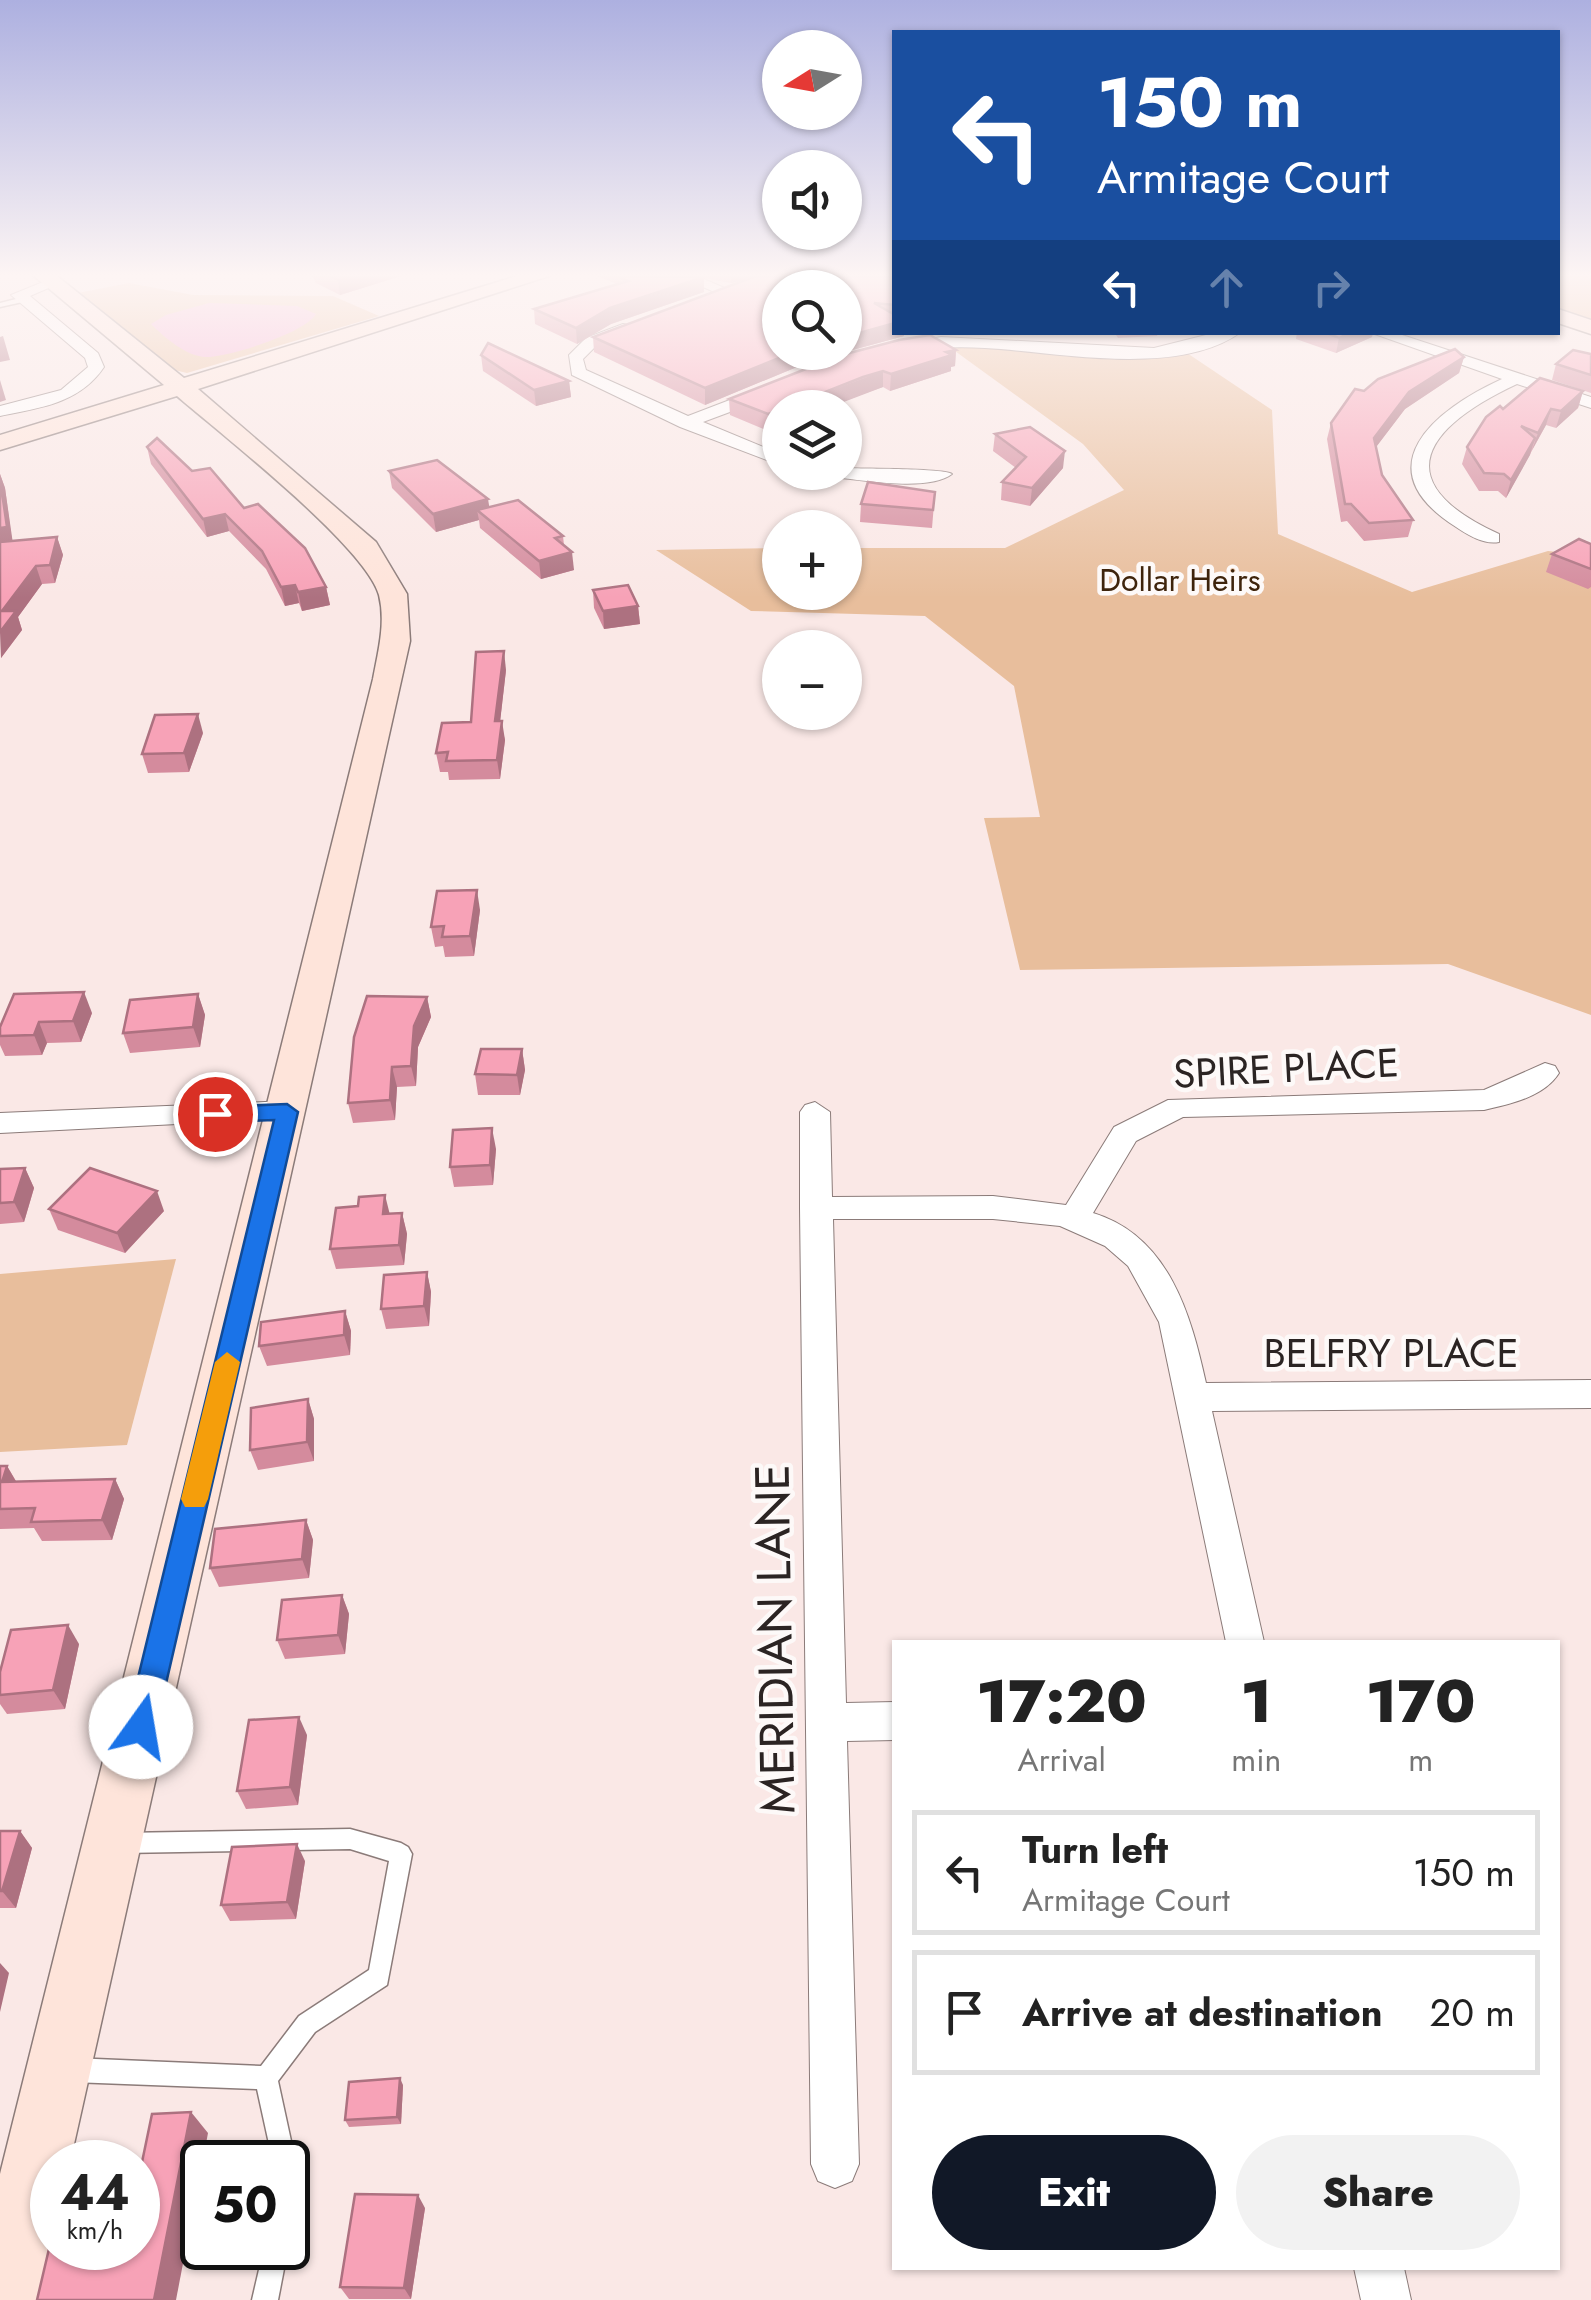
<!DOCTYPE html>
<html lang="en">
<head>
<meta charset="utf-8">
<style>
	:root { --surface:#fff; --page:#f2f2f2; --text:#222; --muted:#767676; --line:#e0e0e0; --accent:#111827 }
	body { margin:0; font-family:Jost,sans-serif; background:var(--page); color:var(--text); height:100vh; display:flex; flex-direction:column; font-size:38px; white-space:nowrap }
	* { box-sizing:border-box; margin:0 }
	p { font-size:32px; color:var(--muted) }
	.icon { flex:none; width:55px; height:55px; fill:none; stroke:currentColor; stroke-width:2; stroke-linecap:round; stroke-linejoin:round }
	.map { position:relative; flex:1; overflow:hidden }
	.panel { position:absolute; left:892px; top:1640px; width:668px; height:630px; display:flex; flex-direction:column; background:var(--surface); border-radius:0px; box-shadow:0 2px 8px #0004 }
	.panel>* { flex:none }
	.guide { position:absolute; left:892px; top:30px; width:668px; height:305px; border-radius:0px; box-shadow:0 2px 8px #0004; background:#1a4fa0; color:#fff; overflow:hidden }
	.needle { width:65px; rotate:259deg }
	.buttons { position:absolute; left:762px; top:30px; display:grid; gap:20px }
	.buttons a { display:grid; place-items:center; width:100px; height:100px; border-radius:50%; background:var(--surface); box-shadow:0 2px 8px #0004; font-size:50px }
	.speed { position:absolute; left:30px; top:2140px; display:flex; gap:20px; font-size:50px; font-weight:700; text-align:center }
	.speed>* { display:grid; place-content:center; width:130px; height:130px; border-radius:50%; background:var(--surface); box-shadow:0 2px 8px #0004; line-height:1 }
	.speed small { font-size:25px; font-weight:400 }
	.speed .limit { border:5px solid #111; border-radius:15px; background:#fff; color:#111 }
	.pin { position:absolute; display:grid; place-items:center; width:85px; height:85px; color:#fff; margin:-42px; border:5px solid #fff; border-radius:50%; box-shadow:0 2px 10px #0007 }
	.me { position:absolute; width:110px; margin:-55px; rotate:13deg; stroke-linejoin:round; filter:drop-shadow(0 0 8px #0008) }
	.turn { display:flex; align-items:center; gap:35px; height:210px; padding:0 40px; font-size:45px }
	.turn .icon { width:130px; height:130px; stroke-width:2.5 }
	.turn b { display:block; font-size:70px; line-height:85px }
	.lanes { display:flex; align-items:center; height:95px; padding:0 40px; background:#0003; justify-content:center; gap:50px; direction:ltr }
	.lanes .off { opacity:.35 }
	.eta { display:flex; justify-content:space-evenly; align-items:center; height:170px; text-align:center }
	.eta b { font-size:60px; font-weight:800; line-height:70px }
	.cta { display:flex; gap:20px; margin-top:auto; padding:20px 40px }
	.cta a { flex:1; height:115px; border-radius:60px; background:var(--accent); color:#fff; font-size:40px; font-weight:800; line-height:115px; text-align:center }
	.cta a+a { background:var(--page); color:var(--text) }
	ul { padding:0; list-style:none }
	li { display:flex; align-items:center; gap:30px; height:125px; margin:0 20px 15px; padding:0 20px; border:5px solid var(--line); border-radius:0px }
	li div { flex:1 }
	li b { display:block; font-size:38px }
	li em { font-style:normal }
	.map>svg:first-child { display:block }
	.green { fill:#e8be9c }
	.water { fill:#f4a9d3 }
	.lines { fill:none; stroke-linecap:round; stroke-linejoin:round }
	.lane-casing { stroke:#8b7b79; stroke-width:3 }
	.street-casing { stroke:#8b7b79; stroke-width:2 }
	.secondary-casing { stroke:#8b7b79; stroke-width:3 }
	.lane { fill:#fff; fill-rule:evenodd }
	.street { fill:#fff; fill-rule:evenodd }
	.secondary { fill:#fee4da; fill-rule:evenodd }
	.wall { fill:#d48b9d }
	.shaded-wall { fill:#ad7180 }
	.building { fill:#f7a2b7; stroke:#ad7180; stroke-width:2.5 }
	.route { fill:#1a73e8; stroke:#114b97; stroke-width:2.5 }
	.slow { fill:#f59e0b }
	.labels { text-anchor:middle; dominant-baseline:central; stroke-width:9; stroke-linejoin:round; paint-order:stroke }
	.far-park-label { font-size:32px; fill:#3e240c; stroke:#fdf9f8 }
	.street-label { font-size:40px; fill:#2b2423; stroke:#fdf9f8 }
	.near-street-label { font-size:48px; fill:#2b2423; stroke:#fdf9f8 }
</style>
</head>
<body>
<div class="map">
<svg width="1591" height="2300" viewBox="0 0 1591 2300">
	<rect width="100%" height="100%" fill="#fae8e6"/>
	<g class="green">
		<path d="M1558 276H1591V322L1558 311Z"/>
		<path d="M129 283 193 295 333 296 379 316 187 373 174 370 78 293Z"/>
		<path d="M948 346 1187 353 1272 410 1278 534 1412 592 1548 551 1591 556V1015L1448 964 1020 970 984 818 1040 817 1014 686 925 616 751 611 656 550 780 548V592H845V548H1005L1124 490 1083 444Z"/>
		<path d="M176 1259 127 1445 0 1452V1274Z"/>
	</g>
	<path class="water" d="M209 303 297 306 316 314C305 333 229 357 206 357 187 357 164 337 151 324L166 315Z"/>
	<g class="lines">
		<g class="lane-casing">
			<g id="lane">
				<path d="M24 297 27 301 0 307V303Z"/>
				<path d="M350 1829 401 1843 408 1847 412 1854 387 1985 315 2032 278 2081 296 2164C302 2176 302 2189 297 2202L288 2205V2162H273L257 2089 72 2082 64 2078 60 2070 64 2062 72 2058 261 2066 299 2016 369 1970 389 1861 350 1849 121 1853 114 1850 110 1843 114 1836 121 1833Z"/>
				<path d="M288 2246V2248L278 2300H252L264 2248Z"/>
			</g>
		</g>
		<g class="street-casing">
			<g id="street">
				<path d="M677 276H697L736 293 724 296Z"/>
				<path d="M48 280 60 283 30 296 98 353 104 367C80 403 40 408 0 416V406L61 390 88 367 85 358 11 295Z"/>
				<path d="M623 324 637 327 598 344 583 359 586 370 688 416 761 388H773V396L703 422 780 454V465L680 427 572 375 569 355 586 338Z"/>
				<path d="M1218 332H1241C1178 378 1058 352 985 348 956 346 928 348 900 351L892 346 941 337 1154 348Z"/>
				<path d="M1369 332H1393L1591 397V408L1517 384C1427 426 1383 481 1499 534V542C1484 545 1468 535 1456 527 1363 468 1434 410 1502 379Z"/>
				<path d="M845 468C864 469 944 468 952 474 929 492 862 480 833 477L824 472H845Z"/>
				<path d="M1545 1063 1555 1066 1559 1073C1544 1097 1510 1104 1484 1110L1183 1117 1136 1141 1093 1213C1169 1236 1191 1315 1206 1383L1591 1380V1408L1212 1411 1264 1642H1226L1159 1322 1128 1266 1105 1246 1060 1226 993 1219H833L846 1703 895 1702V1740L847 1741 859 2164 852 2181 835 2188 818 2181 811 2164 800 1208V1112L805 1105 815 1102 830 1112 832 1197 993 1196 1066 1205 1114 1127 1168 1100 1484 1090Z"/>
				<path d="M287 1101 302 1111 297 1118 0 1133V1113Z"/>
				<path d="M1354 2268H1404L1411 2300H1361Z"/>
			</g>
		</g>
		<g class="secondary-casing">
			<g id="secondary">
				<path d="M34 276H57L184 378 517 276H549L198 389 376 542 407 594 410 641 70 2162H52V2242L40 2300H0V2174L373 679C378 652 386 623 379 595 365 546 222 435 177 396L0 450V435L164 385Z"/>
				<path d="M1558 309 1591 320V334L1558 323Z"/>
			</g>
		</g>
		<use href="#lane" class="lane"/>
		<use href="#street" class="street"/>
		<use href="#secondary" class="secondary"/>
	</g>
	<g class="wall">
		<path d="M312 276H401L340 295 316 283Z"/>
		<path d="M597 276H895V332H904V336L809 362 705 405 594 352 593 337 742 281 731 283 704 278V292L611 324 577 344 535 324 534 309 617 284Z"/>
		<path d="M1114 332H1158L1157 336 1118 338Z"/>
		<path d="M1297 332H1373L1372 337 1336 353 1296 339Z"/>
		<path d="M956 350 955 366 951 367V371L890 391 883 387 863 394 768 431 730 415 729 399Z"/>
		<path d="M1591 354V393L1552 380 1556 364Z"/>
		<path d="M481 355 569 381 571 397 536 406 483 371Z"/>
		<path d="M1464 357 1459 373 1405 409 1376 447 1382 475 1413 520 1408 537 1364 541 1347 521 1341 522 1327 439 1331 423Z"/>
		<path d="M1583 391 1578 408 1556 428 1546 425 1506 498 1498 491H1479L1462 464 1467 447Z"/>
		<path d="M995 434 1063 468 1030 506 1001 500 1002 482 1016 468 993 451Z"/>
		<path d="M147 447 192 471 244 508 326 587 330 605 302 611 299 603 285 606 266 569 229 531 207 537 151 464Z"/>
		<path d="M389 471 489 507 563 536 564 545 574 570 541 579 480 528 479 520 436 532 392 488Z"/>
		<path d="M0 474 5 488 12 541 57 537 63 555 55 583 42 584 18 617 22 630 1 658Z"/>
		<path d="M935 492 932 528 860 522 861 504Z"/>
		<path d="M1591 544V587L1588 589 1546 572 1552 554Z"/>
		<path d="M593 590 638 606 640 624 604 629 594 608Z"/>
		<path d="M506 670 500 721 505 740 500 779 449 780 448 772H440L436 753 471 722Z"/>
		<path d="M203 733 189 772 148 773 142 754Z"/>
		<path d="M480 910 474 956 445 957 443 946 435 947 431 927Z"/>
		<path d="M198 994 205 1015 200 1047 130 1053 123 1033Z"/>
		<path d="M427 997 431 1017 418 1047 416 1086 397 1087 395 1120 353 1123 348 1103Z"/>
		<path d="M92 1013 81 1042 47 1043 42 1055 5 1056 0 1045V1027Z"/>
		<path d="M522 1049 525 1070 520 1095H478L475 1074Z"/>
		<path d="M496 1149 493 1185 454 1187 450 1167Z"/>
		<path d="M25 1168 34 1188 24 1222 0 1224V1169Z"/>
		<path d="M49 1209 164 1211 125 1253 58 1230Z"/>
		<path d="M402 1213 407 1234 404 1265 336 1269 330 1249 390 1214Z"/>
		<path d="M427 1272 431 1292 429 1326 386 1329 381 1309Z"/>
		<path d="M345 1311 351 1331 350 1355 267 1366 259 1346Z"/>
		<path d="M308 1399 314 1419V1461L258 1470 250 1450Z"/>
		<path d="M0 1466H7L16 1481 115 1479 124 1499 112 1540 42 1541 34 1528 0 1529Z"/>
		<path d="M306 1520 313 1540 309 1578 219 1587 210 1568Z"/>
		<path d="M342 1595 349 1614 345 1654 285 1659 277 1640Z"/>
		<path d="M79 1644 65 1709 7 1714 0 1704V1672Z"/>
		<path d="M307 1735 298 1805 246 1809 237 1791Z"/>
		<path d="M0 1831H20L32 1848 16 1908H0Z"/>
		<path d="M305 1861 296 1919 230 1921 221 1905Z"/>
		<path d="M403 2085 401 2124 349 2127 345 2120Z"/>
		<path d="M425 2208 411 2299H349L340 2287Z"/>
	</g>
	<g class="shaded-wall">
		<path d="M349 276H401L340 295 338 280Z"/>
		<path d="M731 276H772L731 283Z"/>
		<path d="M704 277V292L611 324 577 344 576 328 610 308Z"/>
		<path d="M895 323V332H904V336L845 352V337Z"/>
		<path d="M1351 332H1373L1372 337 1336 353 1339 338Z"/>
		<path d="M3 336 10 360 0 362V337Z"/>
		<path d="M956 350 955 366 951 367V371L890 391 891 374 946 352Z"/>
		<path d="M794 352H845L809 362 705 405V388Z"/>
		<path d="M1464 357 1459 373 1405 409 1370 455 1374 438 1409 392Z"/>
		<path d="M883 371V387L828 408H785Z"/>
		<path d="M0 380 6 400 0 402Z"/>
		<path d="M569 381 571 397 536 406 534 390Z"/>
		<path d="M1583 391 1578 408 1556 428 1561 411Z"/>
		<path d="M1551 409 1546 425 1532 450 1538 433Z"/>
		<path d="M780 410V426L768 431V414Z"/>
		<path d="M1535 438 1530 455 1506 498 1511 480Z"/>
		<path d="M1065 451 1063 468 1030 506 1032 488Z"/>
		<path d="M0 474 5 488 13 544 0 546Z"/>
		<path d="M488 499 491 517 477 510 479 520 436 532 433 514Z"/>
		<path d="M225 514 229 531 207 537 203 519Z"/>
		<path d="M57 537 63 555 55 583 50 565Z"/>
		<path d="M572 552 574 570 541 579 539 561Z"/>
		<path d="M36 566 42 584 18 617 22 630 1 658 0 632 2 611Z"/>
		<path d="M295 585 299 603 285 606 281 587Z"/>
		<path d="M326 587 330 605 302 611 298 592Z"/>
		<path d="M638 606 640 624 604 629 603 611Z"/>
		<path d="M504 651 506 670 498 740 495 721Z"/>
		<path d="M198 714 203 733 189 772 184 753Z"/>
		<path d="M502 721 505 740 500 779 497 760Z"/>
		<path d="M477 890 480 910 474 956 470 936Z"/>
		<path d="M84 992 92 1013 81 1042 73 1021Z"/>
		<path d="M198 994 205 1015 200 1047 193 1027Z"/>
		<path d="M427 997 431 1017 418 1047 416 1086 411 1066 414 1026Z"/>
		<path d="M39 1022 47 1043 42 1055 34 1035Z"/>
		<path d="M522 1049 525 1070 520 1095 517 1075Z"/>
		<path d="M392 1067 397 1087 395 1120 390 1100Z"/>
		<path d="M492 1128 496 1149 493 1185 490 1165Z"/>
		<path d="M25 1168 34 1188 24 1222 14 1202Z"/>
		<path d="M157 1191 164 1211 125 1253 117 1233Z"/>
		<path d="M385 1195 390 1215 383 1214Z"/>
		<path d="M402 1213 407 1234 404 1265 399 1245Z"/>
		<path d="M427 1272 431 1292 429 1326 424 1306Z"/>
		<path d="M345 1311 351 1331 350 1355 344 1335Z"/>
		<path d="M308 1399 314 1419V1461L307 1442Z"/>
		<path d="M7 1466 18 1485 2 1482Z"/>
		<path d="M115 1479 124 1499 112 1540 102 1520Z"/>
		<path d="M306 1520 313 1540 309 1578 302 1559Z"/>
		<path d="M342 1595 349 1614 345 1654 338 1635Z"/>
		<path d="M68 1625 79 1644 65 1709 53 1690Z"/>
		<path d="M299 1717 307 1735 298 1805 290 1787Z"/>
		<path d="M20 1831 32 1848 16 1908 2 1891Z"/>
		<path d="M297 1844 305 1861 296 1919 287 1902Z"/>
		<path d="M0 1963 9 1973 0 2012Z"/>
		<path d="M400 2078 403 2085 401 2124 397 2117Z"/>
		<path d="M191 2112 208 2133 176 2300H154Z"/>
		<path d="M418 2195 425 2208 411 2299 404 2288Z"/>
	</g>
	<g class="building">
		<path d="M330 276H349L338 280Z"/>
		<path d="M627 276 704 277 610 308 576 328 534 309 628 281 621 278Z"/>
		<path d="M756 276H895V305L874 303 895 315V323L845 337V288H780V352H794L705 388 593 337Z"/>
		<path d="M1324 332H1351L1339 338Z"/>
		<path d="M930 335 956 350 946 352 952 355 891 374 883 371 863 377 785 408H780V410L768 414 729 399 842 355 899 340Z"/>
		<path d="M488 343 569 381 534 390 481 355Z"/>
		<path d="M1455 349 1464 357 1409 392 1374 438 1382 475 1413 520 1369 523 1351 504H1345L1331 423 1355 389 1364 391 1378 379Z"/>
		<path d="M1573 350 1591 354V375L1556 364Z"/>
		<path d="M1540 378 1583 391 1561 411 1551 409 1538 433 1521 426 1535 438 1511 480 1504 474 1484 473 1467 447 1486 417 1500 406 1503 409Z"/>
		<path d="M1030 427 1065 451 1032 488 1002 482 1026 457 995 434Z"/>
		<path d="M157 438 192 471 210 468 244 508 258 504 305 548 326 587 298 592 295 585 281 587 262 551 225 514 203 519 147 447Z"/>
		<path d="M437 460 488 499 433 514 389 471Z"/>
		<path d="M0 479 7 527 0 528Z"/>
		<path d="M868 482 935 492 933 510 861 504Z"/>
		<path d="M518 500 563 536 555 538 572 552 539 561 477 510Z"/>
		<path d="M57 537 50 565 36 566 2 611H16L0 632V542Z"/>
		<path d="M1579 539 1591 544V569L1552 554Z"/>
		<path d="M628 585 638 606 603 611 593 590Z"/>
		<path d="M504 651 495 721H502L497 760 446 761 448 752 436 753 442 723 471 722 476 652Z"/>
		<path d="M198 714 184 753 142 754 155 715Z"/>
		<path d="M477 890 470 936 442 937 444 926 431 927 437 891Z"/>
		<path d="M84 992 73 1021 39 1022 34 1035 0 1036V1027L14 994Z"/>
		<path d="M198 994 193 1027 123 1033 130 1000Z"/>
		<path d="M367 996 427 997 414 1026 411 1066 392 1067 390 1100 348 1103 354 1037Z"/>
		<path d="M481 1049H522L517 1075 475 1074Z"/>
		<path d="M492 1128 490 1165 450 1167 453 1130Z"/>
		<path d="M25 1168 14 1202 0 1203V1169Z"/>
		<path d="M90 1168 157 1191 117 1233 49 1209Z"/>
		<path d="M385 1195 383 1214 402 1213 399 1245 330 1249 336 1208 358 1206 359 1197Z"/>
		<path d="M427 1272 424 1306 381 1309 384 1275Z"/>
		<path d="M345 1311 344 1335 259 1346 261 1322Z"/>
		<path d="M308 1399 307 1442 250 1450 251 1408Z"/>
		<path d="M0 1466H7L2 1482 115 1479 102 1520 31 1522 35 1508 0 1509Z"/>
		<path d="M306 1520 302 1559 210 1568 215 1529Z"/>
		<path d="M342 1595 338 1635 277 1640 282 1600Z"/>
		<path d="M68 1625 53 1690 0 1695V1672L11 1630Z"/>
		<path d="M299 1717 290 1787 237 1791 249 1720Z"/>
		<path d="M0 1831H20L2 1891H0Z"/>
		<path d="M297 1844 287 1902 221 1905 232 1847Z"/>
		<path d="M400 2078 397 2117 345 2120 349 2082Z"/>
		<path d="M191 2112 154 2300H37L52 2236V2248H138V2167H141L152 2114Z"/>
		<path d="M355 2194 418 2195 404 2288 340 2287Z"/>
	</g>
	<linearGradient id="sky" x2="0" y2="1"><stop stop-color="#adb0e0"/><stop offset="0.46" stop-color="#fdf5f4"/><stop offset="1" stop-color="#fdf5f4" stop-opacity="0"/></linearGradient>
	<rect width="1591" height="598" fill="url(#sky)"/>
	<path class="route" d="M287 1104 298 1112 156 1727 152 1737 141 1741 130 1737 126 1727 274 1120 215 1122 204 1114 215 1107Z"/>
	<path class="slow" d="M227 1352 240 1362 208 1499 204 1507H185L181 1499 215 1362Z"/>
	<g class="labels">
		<g class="far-park-label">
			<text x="1180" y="580">Dollar Heirs</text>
		</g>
		<g class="street-label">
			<text transform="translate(1286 1068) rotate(-3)">SPIRE PLACE</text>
			<text x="1391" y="1353">BELFRY PLACE</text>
		</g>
		<g class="near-street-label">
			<text transform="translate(775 1639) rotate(-91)">MERIDIAN LANE</text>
		</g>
	</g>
</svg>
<div class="buttons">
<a><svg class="needle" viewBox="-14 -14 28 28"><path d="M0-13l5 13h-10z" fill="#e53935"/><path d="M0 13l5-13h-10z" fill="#767676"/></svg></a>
<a><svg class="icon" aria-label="sound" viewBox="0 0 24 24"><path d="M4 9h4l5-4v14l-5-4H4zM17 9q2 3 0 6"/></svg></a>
<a><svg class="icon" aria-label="search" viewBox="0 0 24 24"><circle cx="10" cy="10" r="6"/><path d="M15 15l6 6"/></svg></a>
<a><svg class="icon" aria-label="layers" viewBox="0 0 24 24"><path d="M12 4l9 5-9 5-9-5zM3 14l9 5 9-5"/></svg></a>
<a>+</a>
<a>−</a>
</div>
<div class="speed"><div>44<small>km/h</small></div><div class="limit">50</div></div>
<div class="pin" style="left:215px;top:1114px;background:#d93025"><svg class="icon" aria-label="arrive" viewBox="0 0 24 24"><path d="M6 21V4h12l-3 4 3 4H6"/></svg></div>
<svg class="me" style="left:141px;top:1727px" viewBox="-20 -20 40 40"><circle r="19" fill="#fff"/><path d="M0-13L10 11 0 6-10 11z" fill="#1a73e8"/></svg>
<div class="guide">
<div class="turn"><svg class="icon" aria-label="left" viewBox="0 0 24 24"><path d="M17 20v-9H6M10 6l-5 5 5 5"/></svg><div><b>150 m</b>Armitage Court</div></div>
<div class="lanes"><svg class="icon" aria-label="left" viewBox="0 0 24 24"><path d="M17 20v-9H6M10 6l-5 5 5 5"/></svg><svg class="icon off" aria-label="ahead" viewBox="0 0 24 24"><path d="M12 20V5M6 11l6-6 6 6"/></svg><svg class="icon off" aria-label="right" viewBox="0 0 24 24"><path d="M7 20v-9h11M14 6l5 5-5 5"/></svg></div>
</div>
<section class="panel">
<div class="eta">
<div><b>17:20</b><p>Arrival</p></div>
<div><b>1</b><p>min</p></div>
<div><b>170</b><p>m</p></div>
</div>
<ul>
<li><svg class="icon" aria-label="left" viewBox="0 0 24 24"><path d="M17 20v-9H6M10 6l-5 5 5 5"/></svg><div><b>Turn left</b><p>Armitage Court</p></div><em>150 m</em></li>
<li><svg class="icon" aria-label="arrive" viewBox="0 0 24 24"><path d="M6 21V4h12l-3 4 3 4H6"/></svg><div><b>Arrive at destination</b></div><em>20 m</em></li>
</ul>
<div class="cta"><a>Exit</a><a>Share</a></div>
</section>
</div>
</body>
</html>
